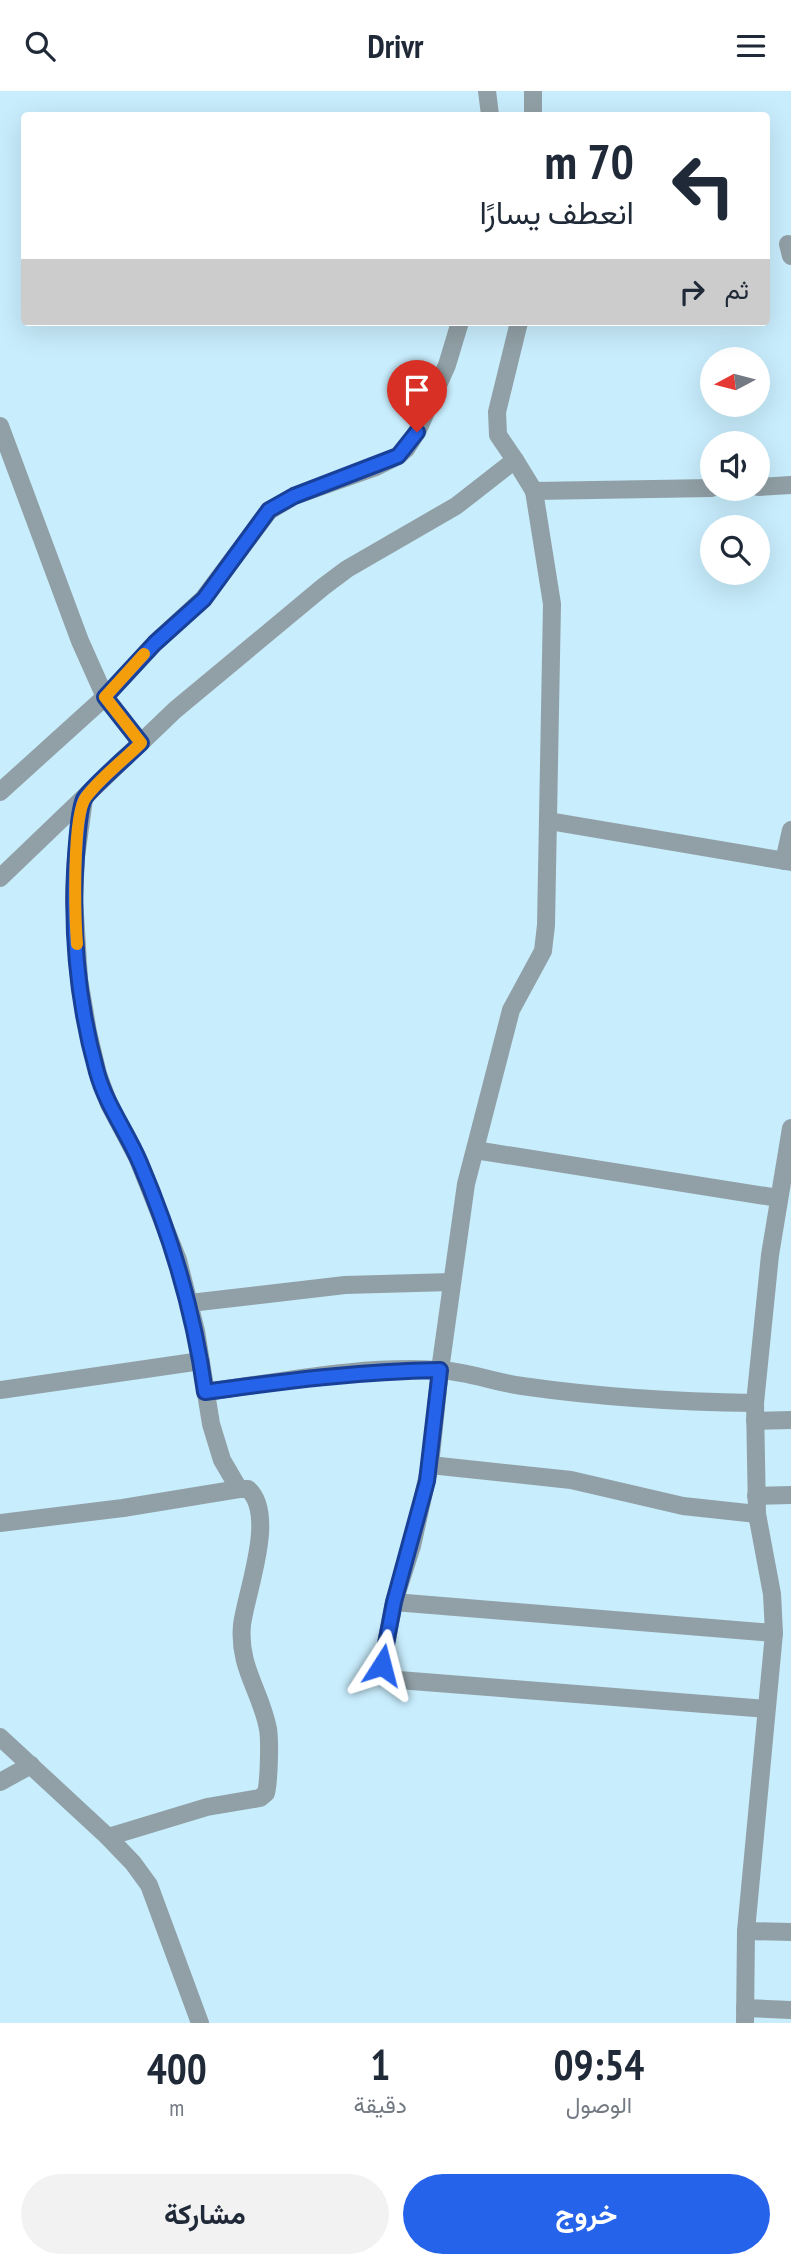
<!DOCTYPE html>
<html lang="ar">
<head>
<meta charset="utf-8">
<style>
	:root { --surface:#fff; --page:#f2f2f3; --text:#1f2937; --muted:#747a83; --accent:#2563eb }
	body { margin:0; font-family:"PT Sans Narrow",Vazirmatn,sans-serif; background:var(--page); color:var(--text); direction:rtl; height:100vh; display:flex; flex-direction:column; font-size:26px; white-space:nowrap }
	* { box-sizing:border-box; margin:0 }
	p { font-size:23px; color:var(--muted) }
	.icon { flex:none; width:38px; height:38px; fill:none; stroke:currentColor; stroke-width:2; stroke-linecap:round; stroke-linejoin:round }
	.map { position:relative; height:1932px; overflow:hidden; direction:ltr }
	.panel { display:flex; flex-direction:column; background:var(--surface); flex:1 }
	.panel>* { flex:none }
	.hud { position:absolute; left:21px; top:21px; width:749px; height:214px; border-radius:7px; box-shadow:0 7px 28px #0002; direction:rtl; background:#fff; color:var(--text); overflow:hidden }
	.needle { width:46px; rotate:263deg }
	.fabs { position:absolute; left:700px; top:256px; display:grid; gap:14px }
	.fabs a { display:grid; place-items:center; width:70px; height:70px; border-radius:50%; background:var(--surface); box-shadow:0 7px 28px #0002; font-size:35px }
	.pin { position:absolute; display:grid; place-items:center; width:60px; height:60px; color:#fff; margin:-72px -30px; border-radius:50% 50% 50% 0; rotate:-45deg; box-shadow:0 0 7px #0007 }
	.pin .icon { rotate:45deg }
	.me { position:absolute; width:77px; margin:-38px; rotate:9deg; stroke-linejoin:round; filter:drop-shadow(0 0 5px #0008) }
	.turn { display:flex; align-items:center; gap:24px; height:147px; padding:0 21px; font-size:32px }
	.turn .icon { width:91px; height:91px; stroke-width:2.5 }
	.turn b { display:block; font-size:49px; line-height:60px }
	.then { display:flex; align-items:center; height:66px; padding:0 21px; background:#0003; gap:14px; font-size:26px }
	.eta { display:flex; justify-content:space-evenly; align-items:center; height:119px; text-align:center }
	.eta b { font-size:42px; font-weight:700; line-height:49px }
	.primary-button { display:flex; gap:14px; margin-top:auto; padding:14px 21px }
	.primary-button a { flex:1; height:80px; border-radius:42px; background:var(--accent); color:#fff; font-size:28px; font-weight:700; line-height:80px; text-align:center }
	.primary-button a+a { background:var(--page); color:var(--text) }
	header { display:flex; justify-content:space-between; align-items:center; height:91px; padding:0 21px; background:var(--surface); font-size:32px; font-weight:700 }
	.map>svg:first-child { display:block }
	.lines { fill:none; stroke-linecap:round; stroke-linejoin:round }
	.street { stroke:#91a0a6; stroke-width:18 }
	.route-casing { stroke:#184099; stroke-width:18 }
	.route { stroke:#2563eb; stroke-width:12 }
	.slow { stroke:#f59e0b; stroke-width:12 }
</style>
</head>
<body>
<header><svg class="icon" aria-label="menu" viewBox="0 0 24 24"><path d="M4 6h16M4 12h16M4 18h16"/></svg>Drivr<svg class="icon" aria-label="search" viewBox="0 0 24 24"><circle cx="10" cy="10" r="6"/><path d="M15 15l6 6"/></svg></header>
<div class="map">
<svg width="791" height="1932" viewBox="0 0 791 1932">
	<rect width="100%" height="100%" fill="#c8edfd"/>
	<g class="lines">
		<g class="street">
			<path d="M487 0 490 24"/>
			<path d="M533 0V24"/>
			<path d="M788 153 791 165"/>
			<path d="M0 335 80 550 105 606 141 652"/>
			<path d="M515 369 534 400 712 397"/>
			<path d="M758 396 791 394"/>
			<path d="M534 400 552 513 546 834 543 860 511 919 466 1093 440 1279 430 1374 412 1455 394 1511 382 1574 388 1584 399 1589 766 1618"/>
			<path d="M0 701 105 606 155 552 203 508 269 420 294 405 376 376 398 365 406 358 417 341 447 274 460 231"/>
			<path d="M84 708 76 766 74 807 79 888 88 941 98 983 109 1013 137 1066 178 1169 196 1240 211 1333 222 1369 239 1398"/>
			<path d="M549 730 791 771"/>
			<path d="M784 770 791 739"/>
			<path d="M0 787 175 619 323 496 347 478 456 415 515 369 498 344 497 321 519 231"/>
			<path d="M475 1059 778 1107"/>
			<path d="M190 1212 345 1194 452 1191"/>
			<path d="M0 1299 201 1270"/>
			<path d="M205 1301C281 1291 361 1274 438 1279 466 1280 494 1291 522 1295 599 1306 676 1311 755 1312"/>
			<path d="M755 1330 791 1329"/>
			<path d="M430 1374 571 1389 683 1415 757 1423"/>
			<path d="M756 1405 791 1404"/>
			<path d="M0 1432 123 1417 239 1398H248C277 1424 246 1501 242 1534 238 1576 261 1600 268 1638 270 1650 269 1690 266 1702L260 1707 207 1716 108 1746"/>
			<path d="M394 1511 774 1542"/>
			<path d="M0 1646 108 1746 133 1772 149 1794 200 1932"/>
			<path d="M0 1691 31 1674"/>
			<path d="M746 1840 791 1841"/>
			<path d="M745 1917 791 1919"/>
			<path d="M745 1932 746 1840 774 1542 772 1503 757 1423 755 1312 770 1164 791 1037"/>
		</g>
	</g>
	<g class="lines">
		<g class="route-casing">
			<path id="route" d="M382 1574 394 1511 427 1390 440 1279C361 1280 284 1290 205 1301 194 1220 172 1147 140 1072 127 1041 106 1014 97 981 79 917 72 848 75 781 76 767 78 719 84 708 90 697 130 663 141 652L105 606 155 552 204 508 269 419 294 405 398 365 417 341"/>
		</g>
		<use href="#route" class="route"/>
		<path class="slow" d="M77 853C75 826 72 724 86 706 101 686 124 669 141 652L105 606 144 563"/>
	</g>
</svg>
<div class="fabs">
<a><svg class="needle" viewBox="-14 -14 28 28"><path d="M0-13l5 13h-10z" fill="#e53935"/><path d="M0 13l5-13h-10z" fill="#747a83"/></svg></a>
<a><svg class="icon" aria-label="sound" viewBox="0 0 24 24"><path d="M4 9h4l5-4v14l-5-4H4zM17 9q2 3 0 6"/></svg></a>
<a><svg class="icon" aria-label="search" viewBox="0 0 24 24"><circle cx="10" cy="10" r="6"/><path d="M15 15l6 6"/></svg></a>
</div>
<div class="pin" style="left:417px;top:341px;background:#d93025"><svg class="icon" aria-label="arrive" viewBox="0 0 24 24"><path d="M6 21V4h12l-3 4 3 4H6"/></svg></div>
<svg class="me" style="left:382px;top:1574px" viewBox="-20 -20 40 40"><path d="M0-17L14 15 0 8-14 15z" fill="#2563eb" stroke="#fff" stroke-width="4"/></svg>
<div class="hud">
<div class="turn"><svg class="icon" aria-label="left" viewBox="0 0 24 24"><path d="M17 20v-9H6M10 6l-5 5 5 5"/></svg><div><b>70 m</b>انعطف يسارًا</div></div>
<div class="then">ثم<svg class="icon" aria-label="right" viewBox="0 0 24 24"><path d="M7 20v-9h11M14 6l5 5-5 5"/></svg></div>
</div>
</div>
<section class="panel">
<div class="eta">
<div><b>09:54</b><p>الوصول</p></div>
<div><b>1</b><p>دقيقة</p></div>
<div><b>400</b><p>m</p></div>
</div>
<div class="primary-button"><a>خروج</a><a>مشاركة</a></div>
</section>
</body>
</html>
